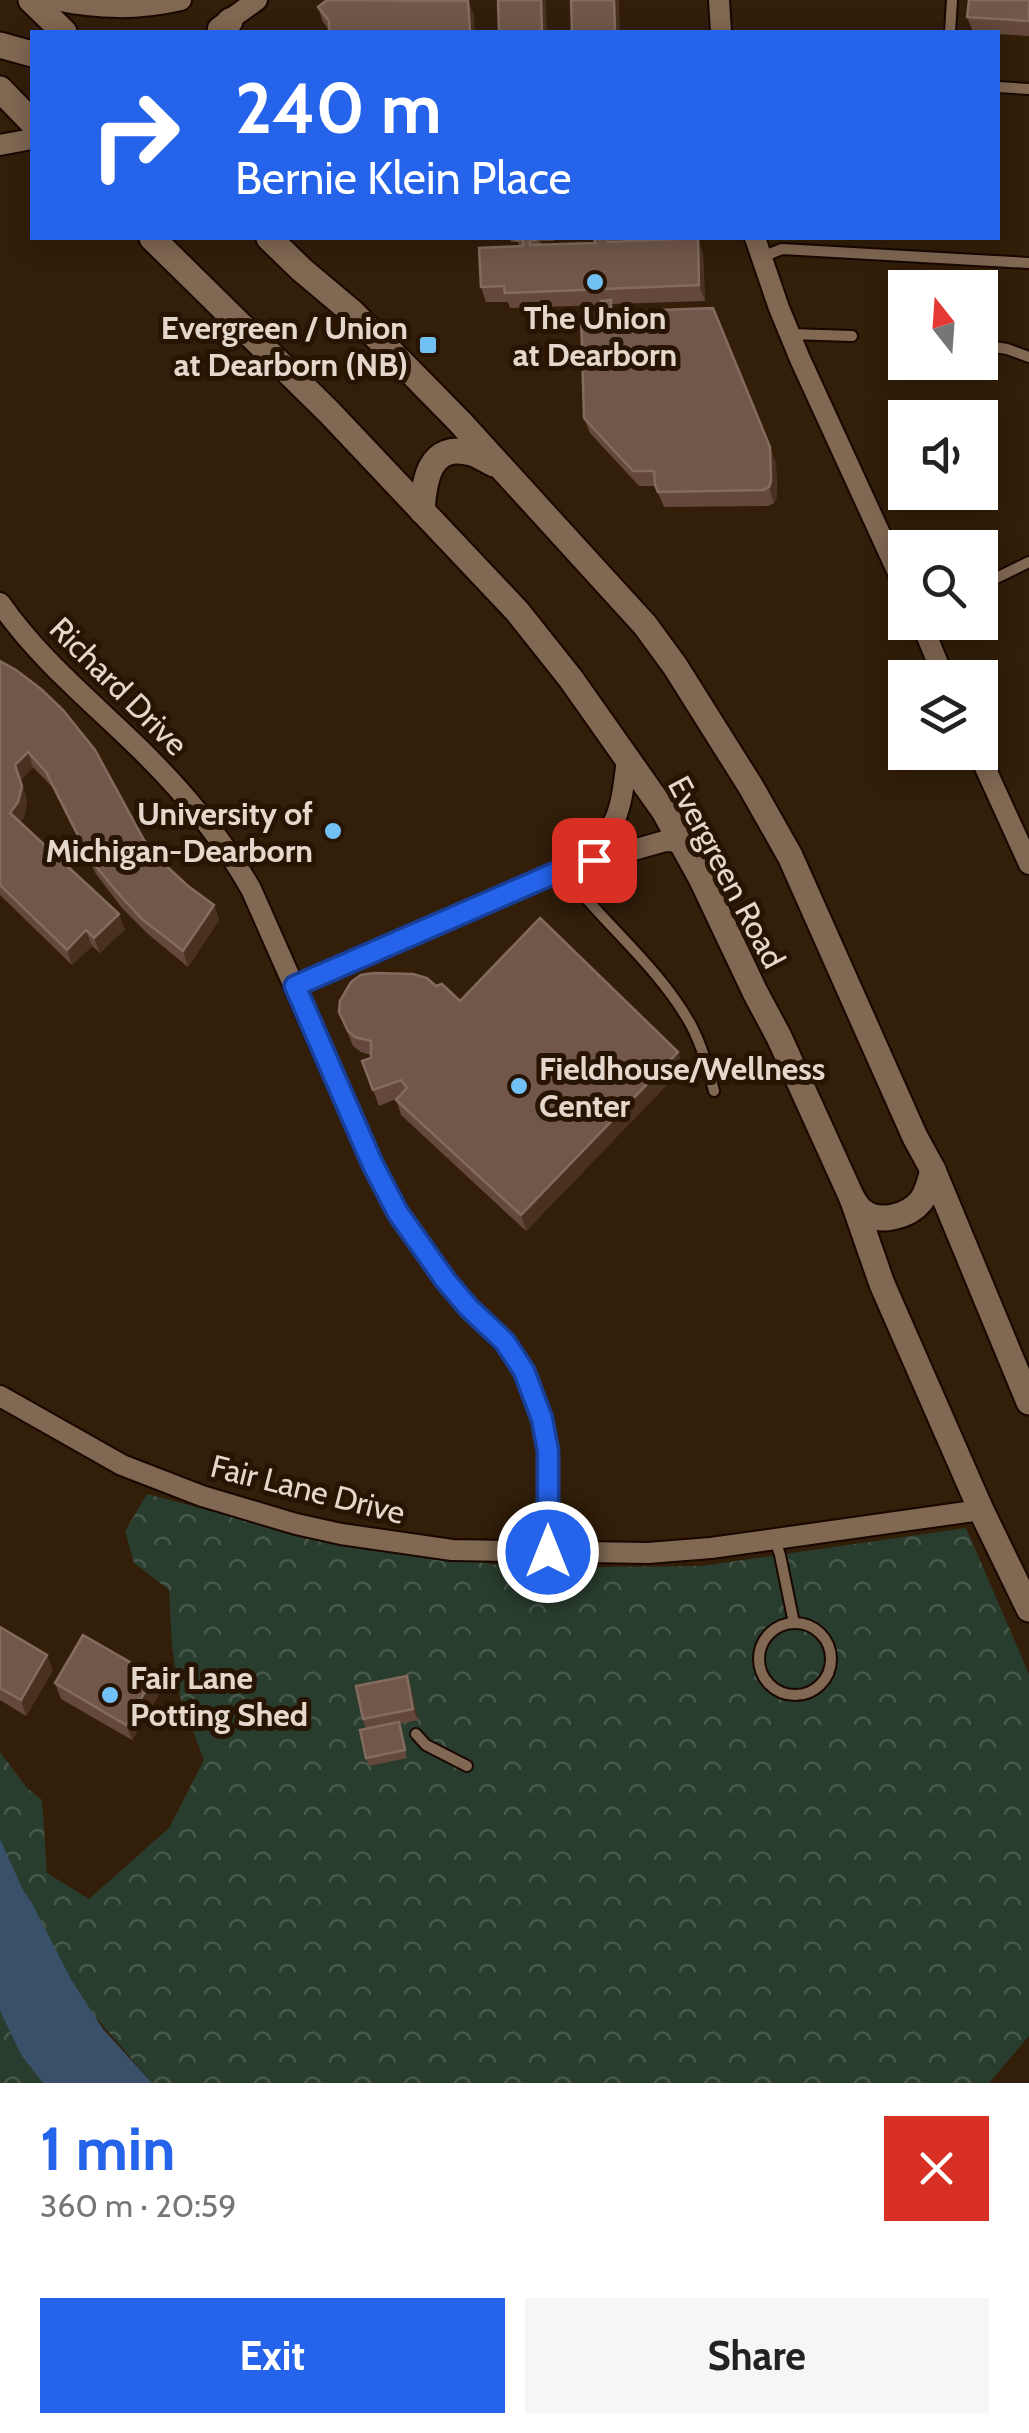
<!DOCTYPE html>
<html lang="en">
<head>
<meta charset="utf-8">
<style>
	:root { --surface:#fff; --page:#f6f6f6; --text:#222; --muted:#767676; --accent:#2563eb }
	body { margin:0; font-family:Cabin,sans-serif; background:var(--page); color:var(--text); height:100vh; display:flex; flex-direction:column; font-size:38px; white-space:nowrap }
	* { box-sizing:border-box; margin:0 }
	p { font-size:32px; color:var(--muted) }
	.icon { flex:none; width:55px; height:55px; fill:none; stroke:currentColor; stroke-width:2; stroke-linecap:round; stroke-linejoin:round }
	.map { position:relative; height:2083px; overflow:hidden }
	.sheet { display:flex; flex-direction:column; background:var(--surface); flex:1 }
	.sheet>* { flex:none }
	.hud { position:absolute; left:30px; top:30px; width:970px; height:210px; border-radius:0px; box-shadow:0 5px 25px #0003; background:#2563eb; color:#fff; overflow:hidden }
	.needle { width:65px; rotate:343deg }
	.controls { position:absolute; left:888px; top:270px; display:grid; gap:20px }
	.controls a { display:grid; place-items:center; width:110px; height:110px; border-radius:0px; background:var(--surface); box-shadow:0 5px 25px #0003; font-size:50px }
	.pin { position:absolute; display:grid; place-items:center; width:85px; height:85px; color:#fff; margin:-42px; border-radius:20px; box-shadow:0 5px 15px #0006 }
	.me { position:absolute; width:110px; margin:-55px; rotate:0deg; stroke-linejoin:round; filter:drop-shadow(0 0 8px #0008) }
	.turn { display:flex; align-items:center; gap:35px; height:210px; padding:0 40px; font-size:45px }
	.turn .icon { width:130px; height:130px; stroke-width:2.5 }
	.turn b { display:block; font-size:70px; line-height:85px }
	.round { display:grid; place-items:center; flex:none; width:105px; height:105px; border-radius:0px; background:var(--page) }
	.summary { display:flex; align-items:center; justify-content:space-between; height:170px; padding:0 40px }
	h1 { font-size:60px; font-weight:700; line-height:75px; color:var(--accent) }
	.primary-button { display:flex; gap:20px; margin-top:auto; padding:20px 40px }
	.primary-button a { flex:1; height:115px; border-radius:0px; background:var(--accent); color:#fff; font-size:40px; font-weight:700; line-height:115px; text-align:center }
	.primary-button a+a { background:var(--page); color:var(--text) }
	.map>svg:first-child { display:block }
	.forest { fill:url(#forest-crowns) }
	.water { fill:#395168 }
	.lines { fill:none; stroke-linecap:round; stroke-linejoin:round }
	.lane-casing { stroke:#190700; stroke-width:14 }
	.street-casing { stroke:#190700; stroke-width:24 }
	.secondary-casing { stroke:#190700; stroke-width:29 }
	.lane { stroke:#806852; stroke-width:10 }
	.street { stroke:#806852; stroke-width:20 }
	.secondary { stroke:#806852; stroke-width:25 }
	.wall { fill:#63483b }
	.shaded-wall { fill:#493120 }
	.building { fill:#71574a; stroke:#836b5e; stroke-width:2.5 }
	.route-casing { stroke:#184099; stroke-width:25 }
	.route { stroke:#2563eb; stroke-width:18 }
	.poi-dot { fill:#72c1f5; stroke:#281402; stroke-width:4 }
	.labels { text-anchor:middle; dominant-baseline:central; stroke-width:10; stroke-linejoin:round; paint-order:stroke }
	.poi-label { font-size:32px; font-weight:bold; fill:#e5d7cb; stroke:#281402; text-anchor:end }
	.street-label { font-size:32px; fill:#e5d7cb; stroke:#281402 }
</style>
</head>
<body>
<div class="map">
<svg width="1029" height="2083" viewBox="0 0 1029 2083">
	<defs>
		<pattern id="forest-crowns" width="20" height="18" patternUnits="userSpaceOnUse" patternTransform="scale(2.5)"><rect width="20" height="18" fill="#293d2e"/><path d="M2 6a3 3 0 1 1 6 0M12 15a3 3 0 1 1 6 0" fill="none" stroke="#48584b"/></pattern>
	</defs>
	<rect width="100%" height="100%" fill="#321e09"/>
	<g class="forest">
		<path d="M147 1494 289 1531 516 1568 701 1566 966 1528 1029 1674V2036L989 2083H152L94 2015 71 1979 32 1903 23 1890 7 1860 0 1839V1752L27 1788 42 1800 47 1873 89 1899 169 1828 204 1760 180 1697 172 1647 169 1590 134 1563 125 1531Z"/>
		<path d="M0 2011 21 2055 43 2083H0Z"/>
	</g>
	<path class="water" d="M0 1839 23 1890 32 1903 71 1979 103 2029 152 2083H43L21 2055 0 2011Z"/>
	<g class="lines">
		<g class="lane-casing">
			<g id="lane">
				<path d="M950 32 952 0"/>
				<path d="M998 87 1029 89"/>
				<path d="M762 257 782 249 1029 263"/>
				<path d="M790 334 852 336"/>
				<path d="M982 345 1007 349 1029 357"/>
				<path d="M980 586 1029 562"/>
				<path d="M563 871C603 923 659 967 691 1025 702 1046 708 1068 714 1091"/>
				<path d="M775 1540 780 1555 794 1623"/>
				<circle cx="795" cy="1659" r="36"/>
				<path d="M416 1734 426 1745 467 1766"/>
			</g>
		</g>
		<g class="street-casing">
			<g id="street">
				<path d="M55 0C99 9 138 10 181 0"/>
				<path d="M719 0 721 32"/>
				<path d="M218 28 257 0"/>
				<path d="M0 145 32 139"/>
				<path d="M755 238 779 308 800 359 905 588"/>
				<path d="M0 603C40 661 97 706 146 755 187 796 222 838 251 889L373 1165 398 1213 446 1281 469 1308 505 1343 524 1371 542 1419 548 1451V1552"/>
				<path d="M921 622 944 678"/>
				<path d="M978 752 1029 864"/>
				<path d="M581 858C621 829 621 805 627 759"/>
				<path d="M295 986 562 870 665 841 682 842"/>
				<path d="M0 1396 122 1465 202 1496 296 1524 341 1534 452 1550 648 1553 711 1548 981 1510"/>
			</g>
		</g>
		<g class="secondary-casing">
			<g id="secondary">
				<path d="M31 0 64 32"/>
				<path d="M220 32 230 21"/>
				<path d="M0 45 32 54"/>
				<path d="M0 89 32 122"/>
				<path d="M152 238 329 412 517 611 571 679 664 811 701 878 755 992 779 1037 852 1198 882 1284 981 1510 1029 1609"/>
				<path d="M269 238 302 270 352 312 460 422 645 625 675 666 751 787 790 856 915 1137 933 1170 1029 1402"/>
				<path d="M422 511C424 481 429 442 471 453 479 455 487 461 494 464"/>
				<path d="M852 1198C855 1203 858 1208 862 1211 879 1225 909 1216 921 1201 928 1192 930 1180 933 1170"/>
			</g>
		</g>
		<use href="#lane" class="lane"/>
		<use href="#street" class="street"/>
		<use href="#secondary" class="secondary"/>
	</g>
	<g class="wall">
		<path d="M1029 0V36L998 34V32H973L967 17Z"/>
		<path d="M468 1 474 16 329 30 323 22 318 7Z"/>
		<path d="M510 238H554V241H540L541 245 594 243 592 238H616L617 241 703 254 705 301 612 304V312L776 463 777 496 774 503 768 506 664 507 655 486H639L590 433 584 418 602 312 601 305 510 308 508 302H486L481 287 519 246 518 242H511Z"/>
		<path d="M0 661 162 862 188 886 214 905 219 920 188 967 148 934 122 908 96 874 52 787 33 767 21 780 27 802 24 817 20 822 125 929 100 953 92 946 72 965 0 895Z"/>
		<path d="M436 986 460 1001 678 1052 683 1068 526 1231 401 1115 396 1099 379 1106 362 1061 371 1058V1055L361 1052 353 1046 339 1012Z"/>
		<path d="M0 1627 53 1670 26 1716 0 1700Z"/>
		<path d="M407 1676 411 1688 418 1720 399 1724 407 1758 369 1766 366 1758V1729L363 1719Z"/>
		<path d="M55 1683 160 1692 132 1740 61 1699Z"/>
	</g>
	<g class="shaded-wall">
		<path d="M541 0H546L547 32H542Z"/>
		<path d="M614 0H619L620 32H615Z"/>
		<path d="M468 1 474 16 475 32H470Z"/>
		<path d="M698 238 703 254 705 301 699 285Z"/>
		<path d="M770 447 776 463 777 496 774 503 769 487Z"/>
		<path d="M28 752 33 767 21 780 27 802 24 817 16 828 10 813 15 765Z"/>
		<path d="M214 905 219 920 188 967 183 951Z"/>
		<path d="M119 914 125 929 100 953 94 938Z"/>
		<path d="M86 930 92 946 72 965 67 950Z"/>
		<path d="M678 1052 683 1068 526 1231 521 1215Z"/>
		<path d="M47 1655 53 1670 26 1716 21 1700Z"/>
		<path d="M154 1676 160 1692 132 1740 126 1725Z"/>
		<path d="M407 1676 411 1688 418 1720 413 1709Z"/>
	</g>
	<g class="building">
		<path d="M327 0 468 1 470 32H329V21L318 7Z"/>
		<path d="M498 0H541L542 32H499Z"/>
		<path d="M571 0H614L615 32H572Z"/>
		<path d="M969 0H1029V21L967 17Z"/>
		<path d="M517 238H536V240H530V245L595 243V238H608V242L698 238 699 285 505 293 504 286 481 287 479 248 523 246V239L517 240Z"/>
		<path d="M611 300V312H602L601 301Z"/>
		<path d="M713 308 770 447 771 481 769 487 763 490 658 492 655 485 654 471H633L584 418 581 313Z"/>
		<path d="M0 661 16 670 41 689 63 710 95 750 144 840 162 862 188 886 214 905 183 951 142 919 117 892 90 859 46 772 28 752 15 765 22 786 18 802 10 813 119 914 94 938 86 930 67 950 0 885Z"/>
		<path d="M540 918 678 1052 521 1215 396 1100 407 1088 401 1080 373 1090 362 1061 371 1058V1041L355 1037 348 1031 339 1012 340 1001 351 982 361 975 374 973 413 974 427 978 436 986 442 984 460 1001Z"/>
		<path d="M0 1627 47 1655 21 1700 0 1688Z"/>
		<path d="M83 1635 154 1676 126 1725 55 1683Z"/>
		<path d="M407 1676 413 1709 363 1719 356 1686Z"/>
		<path d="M399 1722 405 1750 366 1758 360 1730Z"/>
	</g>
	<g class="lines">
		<g class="route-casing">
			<path id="route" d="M548 1552V1451L542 1419 524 1371 505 1342 469 1308 446 1281 398 1213 373 1165 295 986 562 870 594 860"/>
		</g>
		<use href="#route" class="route"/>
	</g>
	<g class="poi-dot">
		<circle cx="595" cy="282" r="10"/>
		<rect x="418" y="335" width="20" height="20" rx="5"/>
		<circle cx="333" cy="831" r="10"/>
		<circle cx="519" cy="1086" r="10"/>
		<circle cx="110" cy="1695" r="10"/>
	</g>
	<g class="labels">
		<g class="poi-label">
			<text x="595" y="317" text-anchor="middle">The Union<tspan x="595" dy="37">at Dearborn</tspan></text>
			<text x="408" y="327">Evergreen / Union<tspan x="408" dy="37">at Dearborn (NB)</tspan></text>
			<text x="313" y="813">University of<tspan x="313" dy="37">Michigan-Dearborn</tspan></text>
			<text x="539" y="1068" text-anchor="start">Fieldhouse/Wellness<tspan x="539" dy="37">Center</tspan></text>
			<text x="130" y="1677" text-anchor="start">Fair Lane<tspan x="130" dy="37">Potting Shed</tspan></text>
		</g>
		<g class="street-label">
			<text transform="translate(119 686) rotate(45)">Richard Drive</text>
			<text transform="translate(727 872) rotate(62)">Evergreen Road</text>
			<text transform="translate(308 1489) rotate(14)">Fair Lane Drive</text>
		</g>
	</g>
</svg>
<div class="controls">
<a><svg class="needle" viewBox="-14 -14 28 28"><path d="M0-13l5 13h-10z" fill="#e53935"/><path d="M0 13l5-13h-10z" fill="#767676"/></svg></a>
<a><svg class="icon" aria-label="sound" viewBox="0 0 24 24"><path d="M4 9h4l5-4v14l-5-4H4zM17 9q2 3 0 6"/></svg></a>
<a><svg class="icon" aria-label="search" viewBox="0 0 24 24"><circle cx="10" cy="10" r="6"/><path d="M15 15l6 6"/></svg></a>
<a><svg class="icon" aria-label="layers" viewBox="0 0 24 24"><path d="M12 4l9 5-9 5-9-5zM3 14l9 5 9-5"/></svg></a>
</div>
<div class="pin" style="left:594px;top:860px;background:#d93025"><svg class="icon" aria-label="arrive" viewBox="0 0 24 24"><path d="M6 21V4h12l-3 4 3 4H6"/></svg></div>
<svg class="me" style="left:548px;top:1552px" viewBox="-20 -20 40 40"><circle r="17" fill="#2563eb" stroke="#fff" stroke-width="3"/><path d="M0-11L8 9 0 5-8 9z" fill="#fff"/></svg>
<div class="hud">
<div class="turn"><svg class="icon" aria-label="right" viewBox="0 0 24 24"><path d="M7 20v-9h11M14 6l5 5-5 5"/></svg><div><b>240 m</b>Bernie Klein Place</div></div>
</div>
</div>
<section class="sheet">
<div class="summary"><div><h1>1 min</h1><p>360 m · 20:59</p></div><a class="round" style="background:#d93025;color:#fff"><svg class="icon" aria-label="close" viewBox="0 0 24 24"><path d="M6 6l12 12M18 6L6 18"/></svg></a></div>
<div class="primary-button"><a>Exit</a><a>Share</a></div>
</section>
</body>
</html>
